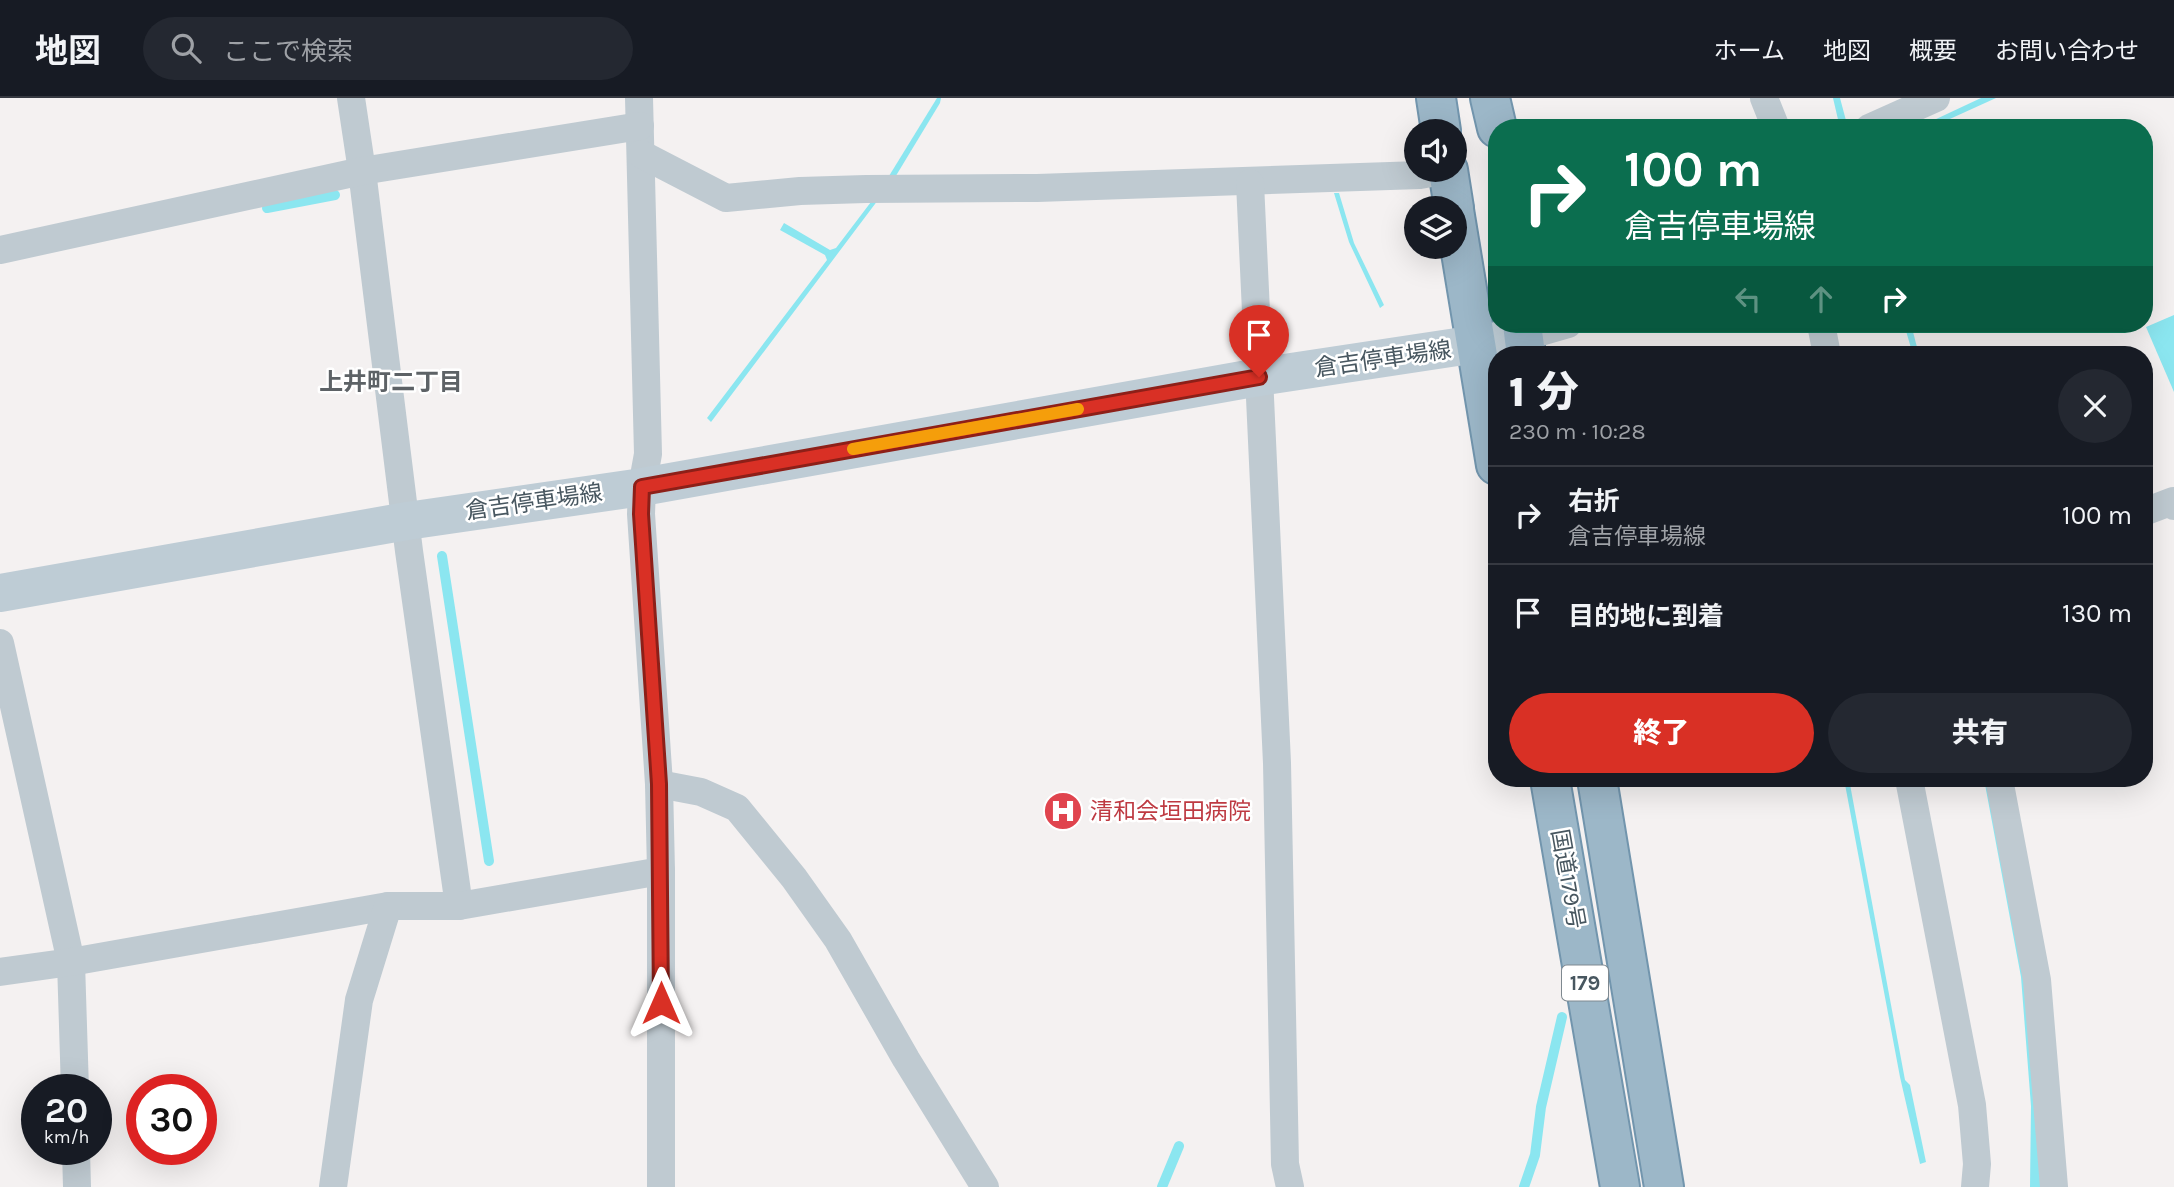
<!DOCTYPE html>
<html lang="ja">
<head>
<meta charset="utf-8">
<style>
	:root { --surface:#171b24; --page:#242831; --text:#f1f3f6; --muted:#9ea1a6; --line:#363941; --accent:#d93025 }
	body { margin:0; font-family:Karla,"Noto Sans JP",sans-serif; background:var(--page); color:var(--text); height:100vh; display:flex; flex-direction:column; font-size:26px; white-space:nowrap }
	* { box-sizing:border-box; margin:0 }
	p { font-size:23px; color:var(--muted) }
	.icon { flex:none; width:38px; height:38px; fill:none; stroke:currentColor; stroke-width:2; stroke-linecap:round; stroke-linejoin:round }
	.map { position:relative; flex:1; overflow:hidden }
	.panel { position:absolute; left:1488px; top:248px; width:665px; height:441px; display:flex; flex-direction:column; background:var(--surface); border-radius:28px; box-shadow:0 7px 28px #0002 }
	.panel>* { flex:none }
	.hud { position:absolute; left:1488px; top:21px; width:665px; height:214px; border-radius:28px; box-shadow:0 7px 28px #0002; background:#0b6e4f; color:#fff; overflow:hidden }
	.fabs { position:absolute; left:1404px; top:21px; display:grid; gap:14px }
	.fabs a { display:grid; place-items:center; width:63px; height:63px; border-radius:50%; background:var(--surface); box-shadow:0 7px 28px #0002; font-size:35px }
	.speed { position:absolute; left:21px; top:976px; display:flex; gap:14px; font-size:35px; font-weight:700; text-align:center }
	.speed>* { display:grid; place-content:center; width:91px; height:91px; border-radius:50%; background:var(--surface); box-shadow:0 7px 28px #0002; line-height:1 }
	.speed small { font-size:18px; font-weight:400 }
	.speed .limit { border:10px solid #d22; background:#fff; color:#111 }
	.pin { position:absolute; display:grid; place-items:center; width:60px; height:60px; color:#fff; margin:-72px -30px; border-radius:50% 50% 50% 0; rotate:-45deg; box-shadow:0 0 7px #0007 }
	.pin .icon { rotate:45deg }
	.me { position:absolute; width:77px; margin:-38px; rotate:0deg; stroke-linejoin:round; filter:drop-shadow(0 0 5px #0008) }
	.turn { display:flex; align-items:center; gap:24px; height:147px; padding:0 21px; font-size:32px }
	.turn .icon { width:91px; height:91px; stroke-width:2.5 }
	.turn b { display:block; font-size:49px; line-height:60px }
	.lanes { display:flex; align-items:center; height:66px; padding:0 21px; background:#0003; justify-content:center; gap:35px; direction:ltr }
	.lanes .off { opacity:.35 }
	.round { display:grid; place-items:center; flex:none; width:74px; height:74px; border-radius:37px; background:var(--page) }
	.summary { display:flex; align-items:center; justify-content:space-between; height:119px; padding:0 21px }
	h1 { font-size:42px; font-weight:800; line-height:52px }
	.action { display:flex; gap:14px; margin-top:auto; padding:14px 21px }
	.action a { flex:1; height:80px; border-radius:42px; background:var(--accent); color:#fff; font-size:28px; font-weight:800; line-height:80px; text-align:center }
	.action a+a { background:var(--page); color:var(--text) }
	ul { padding:0; list-style:none }
	li { display:flex; align-items:center; gap:21px; height:98px; padding:0 21px; border-top:2px solid var(--line) }
	li div { flex:1 }
	li b { display:block; font-size:26px }
	li em { font-style:normal }
	header { display:flex; align-items:center; gap:42px; box-sizing:border-box; height:98px; padding:0 35px; background:var(--surface); border-bottom:2px solid var(--line) }
	header strong { font-size:33px }
	nav { display:flex; gap:38px; margin-inline-start:auto; font-size:24px }
	.search { width:490px; height:63px; background:var(--page); display:flex; align-items:center; gap:18px; box-sizing:border-box; padding:0 24px; border-radius:38px; color:var(--muted); font-size:26px }
	.map>svg:first-child { display:block }
	.water { fill:#8be6f0 }
	.lines { fill:none; stroke-linecap:round; stroke-linejoin:round }
	.stream { stroke:#8be6f0; stroke-width:10 }
	.trunk-casing { stroke:#7295ad; stroke-width:42 }
	.minor { stroke:#bfcad1; stroke-width:28 }
	.secondary { stroke:#beccd5; stroke-width:38 }
	.trunk { stroke:#9cb7c8; stroke-width:38 }
	.route-casing { stroke:#8d1f18; stroke-width:18 }
	.route { stroke:#d93025; stroke-width:12 }
	.slow { stroke:#f59e0b; stroke-width:12 }
	.labels { text-anchor:middle; dominant-baseline:central; stroke-width:5; stroke-linejoin:round; paint-order:stroke }
	.shield { fill:#fff; stroke:#7f8990; stroke-width:2 }
	.shield-label { font-size:21px; font-weight:bold; fill:#485760 }
	.street-label { font-size:23px; fill:#485760; stroke:#fff }
	.health-label { font-size:23px; fill:#be3a42; stroke:#fff; text-anchor:start }
	.neighbourhood-label { font-size:24px; font-weight:bold; fill:#5d6266; stroke:#fff }
</style>
</head>
<body>
<header>
<strong>地図</strong>
<div class="search"><svg class="icon" aria-label="search" viewBox="0 0 24 24"><circle cx="10" cy="10" r="6"/><path d="M15 15l6 6"/></svg>ここで検索</div>
<nav><a>ホーム</a><a>地図</a><a>概要</a><a>お問い合わせ</a></nav>
</header>
<div class="map">
<svg width="2174" height="1089" viewBox="0 0 2174 1089">
	<rect width="100%" height="100%" fill="#f4f1f1"/>
	<g class="water">
		<path d="M937 0H941L940 5 894 81 889 78Z"/>
		<path d="M1833 0H1840L1848 30H1840Z"/>
		<path d="M1981 0H1996L1930 30H1917Z"/>
		<path d="M1334 95H1339L1354 145 1384 207 1380 210 1349 144Z"/>
		<path d="M874 100 878 102 711 324 707 320 827 162 825 157 780 132 784 125 830 152 836 150Z"/>
		<path d="M2174 217V294L2146 229Z"/>
		<path d="M1904 226H1911L1919 257H1913Z"/>
		<path d="M1844 681H1849L1905 982 1910 987 1926 1064 1920 1066 1900 979Z"/>
		<path d="M1984 681H1990L2027 882 2041 1089H2030L2031 1008 2021 879Z"/>
		<path d="M1533 1053 1539 1057 1527 1089H1520Z"/>
	</g>
	<g class="lines">
		<g class="stream">
			<path d="M267 110 335 97"/>
			<path d="M442 458 489 763"/>
			<path d="M1162 1089 1179 1048"/>
			<path d="M1524 1089 1535 1057 1541 1009 1562 919"/>
		</g>
		<g class="trunk-casing">
			<g id="trunk">
				<path d="M1436 0 1441 33"/>
				<path d="M1490 0 1497 30"/>
				<path d="M1448 72 1454 110"/>
				<path d="M1454 112 1496 367"/>
				<path d="M1522 226 1526 257"/>
				<path d="M1550 681 1620 1089"/>
				<path d="M1597 681 1664 1089"/>
			</g>
		</g>
		<g class="minor">
			<path d="M351 0 362 73 409 453 459 808"/>
			<path d="M639 0 648 356 642 389 641 416 659 686 661 773V1089"/>
			<path d="M1764 0 1776 30"/>
			<path d="M1869 30 1936 0"/>
			<path d="M641 56 726 100 800 93 866 91 1037 90 1420 77 1448 72"/>
			<path d="M1250 85 1277 665 1285 1066 1290 1089"/>
			<path d="M0 152 362 73 640 28"/>
			<path d="M1821 226 1827 257"/>
			<path d="M1523 239 1568 226"/>
			<path d="M2144 414 2173 403 2174 408"/>
			<path d="M0 545 71 864 75 992"/>
			<path d="M1909 681 1972 1007 1977 1066 1975 1089"/>
			<path d="M1999 681 2037 882 2054 1089"/>
			<path d="M659 686 701 694 737 710 794 780 838 842 906 961 985 1089"/>
			<path d="M0 874 71 864 388 808H459L661 773"/>
			<path d="M76 1052 77 1089"/>
			<path d="M333 1089 359 902 388 808"/>
		</g>
		<path class="secondary" d="M0 495 407 423 642 389 1259 279 1523 239"/>
		<use href="#trunk" class="trunk"/>
	</g>
	<g class="lines">
		<g class="route-casing">
			<path id="route" d="M661 905 659 686 641 416 642 389 1259 279"/>
		</g>
		<use href="#route" class="route"/>
		<path class="slow" d="M853 351 1078 311"/>
	</g>
	<defs>
		<g id="hospital-disc" transform="scale(2.0125)"><circle r="9.5" fill="#e0444e" stroke="#fff"/><path d="M-5-5h3v3.5h4V-5h3V5h-3V1.5h-4V5h-3Z" fill="#fff"/></g>
	</defs>
	<g fill-rule="evenodd">
		<use href="#hospital-disc" x="1063" y="713"/>
	</g>
	<g class="labels">
		<rect class="shield" x="1562" y="867.5" width="46" height="35" rx="5"/>
		<g class="shield-label">
			<text x="1585" y="885">179</text>
		</g>
		<g class="street-label">
			<text transform="translate(1383 261) rotate(-8)">倉吉停車場線</text>
			<text transform="translate(534 404) rotate(-8)">倉吉停車場線</text>
			<text transform="translate(1568 781) rotate(80)">国道179号</text>
		</g>
		<g class="health-label">
			<text x="1090" y="713">清和会垣田病院</text>
		</g>
		<g class="neighbourhood-label">
			<text x="391" y="284">上井町二丁目</text>
		</g>
	</g>
</svg>
<div class="fabs">
<a><svg class="icon" aria-label="sound" viewBox="0 0 24 24"><path d="M4 9h4l5-4v14l-5-4H4zM17 9q2 3 0 6"/></svg></a>
<a><svg class="icon" aria-label="layers" viewBox="0 0 24 24"><path d="M12 4l9 5-9 5-9-5zM3 14l9 5 9-5"/></svg></a>
</div>
<div class="speed"><div>20<small>km/h</small></div><div class="limit">30</div></div>
<div class="pin" style="left:1259px;top:279px;background:#d93025"><svg class="icon" aria-label="arrive" viewBox="0 0 24 24"><path d="M6 21V4h12l-3 4 3 4H6"/></svg></div>
<svg class="me" style="left:661px;top:905px" viewBox="-20 -20 40 40"><path d="M0-17L14 15 0 8-14 15z" fill="#d93025" stroke="#fff" stroke-width="4"/></svg>
<div class="hud">
<div class="turn"><svg class="icon" aria-label="right" viewBox="0 0 24 24"><path d="M7 20v-9h11M14 6l5 5-5 5"/></svg><div><b>100 m</b>倉吉停車場線</div></div>
<div class="lanes"><svg class="icon off" aria-label="left" viewBox="0 0 24 24"><path d="M17 20v-9H6M10 6l-5 5 5 5"/></svg><svg class="icon off" aria-label="ahead" viewBox="0 0 24 24"><path d="M12 20V5M6 11l6-6 6 6"/></svg><svg class="icon" aria-label="right" viewBox="0 0 24 24"><path d="M7 20v-9h11M14 6l5 5-5 5"/></svg></div>
</div>
<section class="panel">
<div class="summary"><div><h1>1 分</h1><p>230 m · 10:28</p></div><a class="round"><svg class="icon" aria-label="close" viewBox="0 0 24 24"><path d="M6 6l12 12M18 6L6 18"/></svg></a></div>
<ul>
<li><svg class="icon" aria-label="right" viewBox="0 0 24 24"><path d="M7 20v-9h11M14 6l5 5-5 5"/></svg><div><b>右折</b><p>倉吉停車場線</p></div><em>100 m</em></li>
<li><svg class="icon" aria-label="arrive" viewBox="0 0 24 24"><path d="M6 21V4h12l-3 4 3 4H6"/></svg><div><b>目的地に到着</b></div><em>130 m</em></li>
</ul>
<div class="action"><a>終了</a><a>共有</a></div>
</section>
</div>
</body>
</html>
